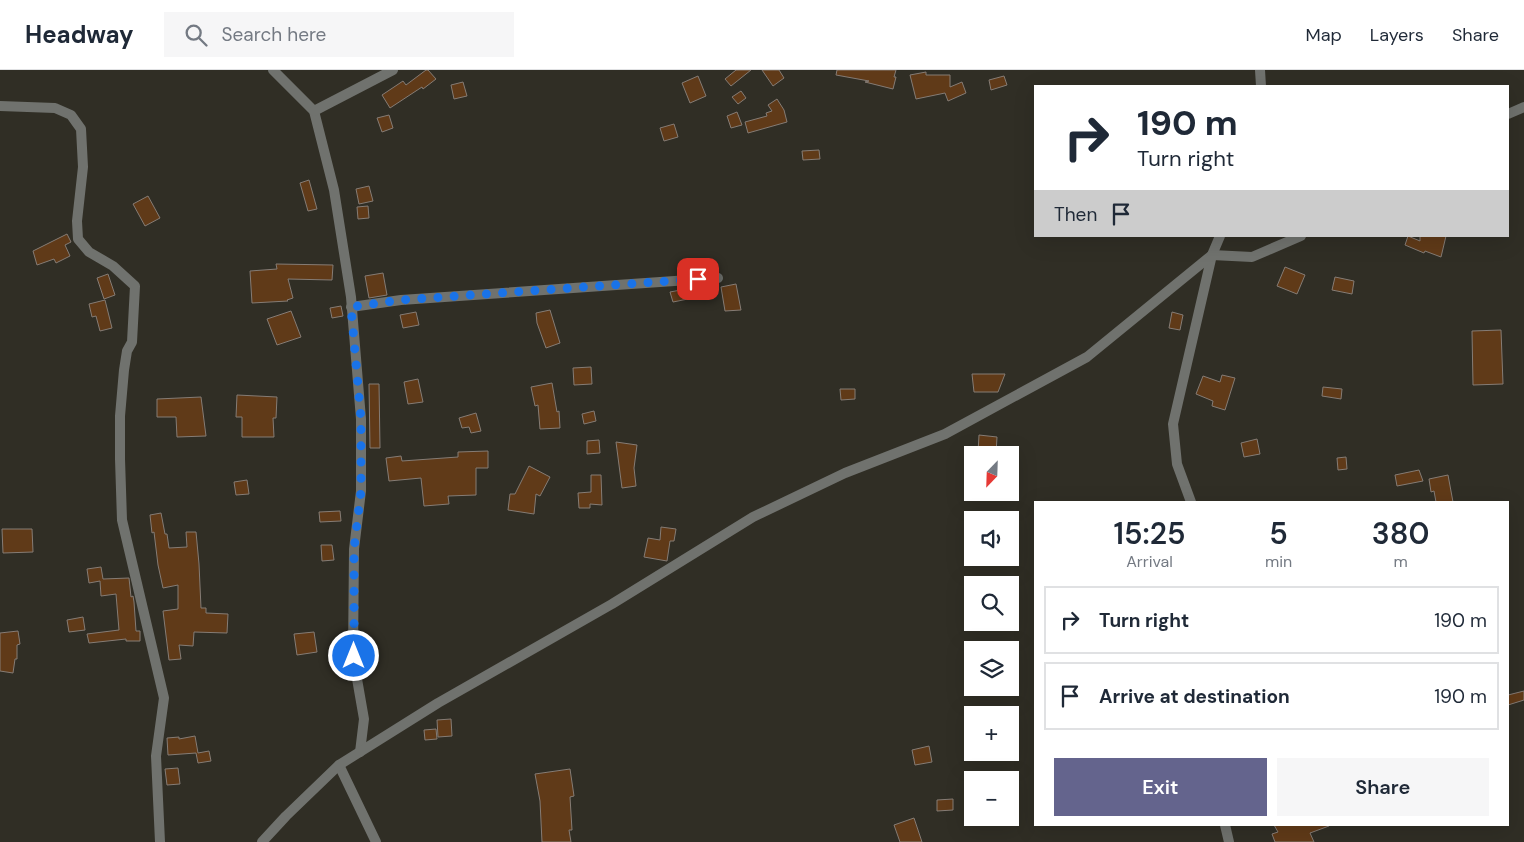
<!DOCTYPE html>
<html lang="en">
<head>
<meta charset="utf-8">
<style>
	:root { --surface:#fff; --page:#f6f6f7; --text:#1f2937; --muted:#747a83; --line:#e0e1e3; --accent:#64648d }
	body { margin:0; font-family:"DM Sans",sans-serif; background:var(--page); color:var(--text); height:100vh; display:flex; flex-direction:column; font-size:19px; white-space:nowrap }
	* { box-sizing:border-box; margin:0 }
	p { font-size:16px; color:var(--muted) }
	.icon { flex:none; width:28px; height:28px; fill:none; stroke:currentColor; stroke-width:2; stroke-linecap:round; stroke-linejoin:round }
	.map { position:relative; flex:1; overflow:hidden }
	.panel { position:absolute; left:1034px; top:431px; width:475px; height:325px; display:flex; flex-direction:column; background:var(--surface); border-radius:0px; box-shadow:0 5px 20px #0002 }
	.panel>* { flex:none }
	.top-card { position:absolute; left:1034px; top:15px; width:475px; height:152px; border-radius:0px; box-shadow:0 5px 20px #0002; background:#fff; color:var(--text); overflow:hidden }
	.needle { width:32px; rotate:203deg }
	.buttons { position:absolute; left:964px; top:376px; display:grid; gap:10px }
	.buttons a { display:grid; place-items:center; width:55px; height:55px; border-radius:0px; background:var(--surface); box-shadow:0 5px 20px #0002; font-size:25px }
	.pin { position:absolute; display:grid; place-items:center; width:42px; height:42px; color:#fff; margin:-21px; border-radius:10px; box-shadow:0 2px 8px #0006 }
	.me { position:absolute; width:55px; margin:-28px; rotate:0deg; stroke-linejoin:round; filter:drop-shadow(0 0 4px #0008) }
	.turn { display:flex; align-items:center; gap:18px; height:105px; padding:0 20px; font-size:22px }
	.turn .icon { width:65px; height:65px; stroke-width:2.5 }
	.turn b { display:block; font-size:35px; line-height:42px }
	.then { display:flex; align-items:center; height:48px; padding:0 20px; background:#0003; gap:10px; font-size:19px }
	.eta { display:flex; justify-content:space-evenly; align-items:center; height:85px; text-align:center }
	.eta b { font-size:30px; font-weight:600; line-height:35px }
	.button { display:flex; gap:10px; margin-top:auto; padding:10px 20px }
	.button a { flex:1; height:58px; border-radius:0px; background:var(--accent); color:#fff; font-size:20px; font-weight:600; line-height:58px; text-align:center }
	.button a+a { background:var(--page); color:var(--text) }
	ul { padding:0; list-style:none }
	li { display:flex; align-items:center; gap:15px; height:68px; margin:0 10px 8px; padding:0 10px; border:2px solid var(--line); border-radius:0px }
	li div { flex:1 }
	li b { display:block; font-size:19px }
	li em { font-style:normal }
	header { display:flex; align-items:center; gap:30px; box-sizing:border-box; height:70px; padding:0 25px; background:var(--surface); border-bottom:1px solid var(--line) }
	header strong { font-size:24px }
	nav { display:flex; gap:28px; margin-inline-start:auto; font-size:18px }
	.search { width:350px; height:45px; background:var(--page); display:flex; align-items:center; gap:12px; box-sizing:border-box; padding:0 18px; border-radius:0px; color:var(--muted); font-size:19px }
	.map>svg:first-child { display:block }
	.building { fill:#603a18; stroke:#857c75 }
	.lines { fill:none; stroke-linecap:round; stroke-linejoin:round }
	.minor { stroke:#70726e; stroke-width:10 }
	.route { stroke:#1a73e8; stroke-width:9; stroke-dasharray:0 16.2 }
</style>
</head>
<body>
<header>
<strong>Headway</strong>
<div class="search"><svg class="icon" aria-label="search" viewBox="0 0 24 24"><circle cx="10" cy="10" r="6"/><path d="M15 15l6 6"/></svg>Search here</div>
<nav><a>Map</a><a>Layers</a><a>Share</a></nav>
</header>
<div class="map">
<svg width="1524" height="772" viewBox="0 0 1524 772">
	<rect width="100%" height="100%" fill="#302e25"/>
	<g class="building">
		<path d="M426 0H428L436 9 423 19 422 17 390 38 382 25 403 11 406 15Z"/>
		<path d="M736 0H751L731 16 725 9Z"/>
		<path d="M762 0H779L784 8 773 16Z"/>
		<path d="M837 0H896L894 7H896L893 19 865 12 869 11 836 5Z"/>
		<path d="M926 2V5H950V17L962 12 966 23 948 31 945 23 916 29 910 5Z"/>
		<path d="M698 6 706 26 690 33 682 13Z"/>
		<path d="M1004 6 1007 15 991 20 989 10Z"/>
		<path d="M463 12 467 26 454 29 451 15Z"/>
		<path d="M741 21 746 28 738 34 732 27Z"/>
		<path d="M777 29 784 40 787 52 748 63 745 52 767 46 766 43 772 41 768 35Z"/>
		<path d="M737 42 742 55 731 58 727 46Z"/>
		<path d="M389 45 393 58 382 62 377 48Z"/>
		<path d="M674 54 678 67 664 71 660 58Z"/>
		<path d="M819 80 820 89 803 90 802 81Z"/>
		<path d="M309 110 317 139 308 141 300 113Z"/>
		<path d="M369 116 373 131 359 134 356 119Z"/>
		<path d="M148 126 160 148 145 156 133 134Z"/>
		<path d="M368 136 369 148 358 149 357 137Z"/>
		<path d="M67 164 71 172 65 175 70 186 56 193 54 189 37 195 33 181Z"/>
		<path d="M1408 166 1420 171V166H1446L1441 187 1425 181 1424 183 1405 175Z"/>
		<path d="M276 194 333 195 332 210 288 209 293 228 287 230 288 231 252 233 250 201 277 199Z"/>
		<path d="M1285 197 1305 205 1297 224 1277 216Z"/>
		<path d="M383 203 387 225 369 228 365 206Z"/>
		<path d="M108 204 115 225 104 229 97 208Z"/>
		<path d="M1335 207 1354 211 1352 224 1332 220Z"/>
		<path d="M736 214 741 240 725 241 721 217Z"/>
		<path d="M686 219 688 229 673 232 670 222Z"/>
		<path d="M105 230 112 258 100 261 96 246 92 247 89 234Z"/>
		<path d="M341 236 343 246 332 248 330 238Z"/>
		<path d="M550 240 560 273 546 278 537 253 536 243Z"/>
		<path d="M291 241 301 267 277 275 267 249Z"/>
		<path d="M416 242 419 255 403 258 400 245Z"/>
		<path d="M1172 242 1183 245 1180 260 1169 258Z"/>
		<path d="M1501 260 1503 314 1473 315 1472 261Z"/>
		<path d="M591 297 592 314 574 315 573 298Z"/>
		<path d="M972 304H1005L998 322H974Z"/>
		<path d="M1222 305 1235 308 1225 340 1212 336 1213 331 1196 324 1203 306 1220 312Z"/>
		<path d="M418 309 423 332 408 334 404 312Z"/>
		<path d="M552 313 557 342 559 341 560 358 540 359 538 335 535 336 531 317Z"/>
		<path d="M369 314H379L380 378H370Z"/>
		<path d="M1323 317 1342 319 1341 329 1322 326Z"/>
		<path d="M840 319H855V329L841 330Z"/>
		<path d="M237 325 277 327 276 348H273L274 367H242V347H236Z"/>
		<path d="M201 327 206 366 177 367 176 347H157V329Z"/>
		<path d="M594 341 596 351 584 354 582 344Z"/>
		<path d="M476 343 481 361 471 363 469 357 462 358 459 348Z"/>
		<path d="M979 365 997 367 996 384 978 383Z"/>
		<path d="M1257 369 1260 384 1244 387 1241 373Z"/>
		<path d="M599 370 600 383 587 384V371Z"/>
		<path d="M616 372 637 375 634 398 636 416 622 418Z"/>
		<path d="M488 381V398H476V425L448 426 449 434 424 436 421 408 389 411 386 388 401 386 402 391 458 387V382Z"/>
		<path d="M1346 387 1347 399 1338 400 1337 388Z"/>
		<path d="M529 396 550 407 540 426 536 424 534 444 508 440 510 424H515Z"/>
		<path d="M1419 400 1423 411 1397 416 1395 405Z"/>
		<path d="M591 405H601L602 435 590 434V438H579L578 423 591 422Z"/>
		<path d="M1448 405 1453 432H1436L1434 421 1431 422 1429 409Z"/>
		<path d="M247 410 249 424 236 425 234 412Z"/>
		<path d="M340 441 341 451 320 452 319 442Z"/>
		<path d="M161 443 165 464H167L169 478 187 477 186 462H196L199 494 201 538H206V543L228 544 227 563 194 562 193 576 179 575 181 589 169 590 163 541 178 539V515L163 518 158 495 154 462 152 463 150 445Z"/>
		<path d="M661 457 676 459 674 471H670L667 491 644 487 648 468 660 470Z"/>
		<path d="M2 459H32L33 482 3 483Z"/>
		<path d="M321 475H332L334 490 322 491Z"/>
		<path d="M101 497 103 509 129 508 131 527 133 526 134 532 136 561H140V571H126V569L89 573 87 564 119 560 116 524 101 526 100 511 89 513 87 499Z"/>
		<path d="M83 547 85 560 69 562 67 550Z"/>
		<path d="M18 561 20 574 17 575V589H15L13 603 0 601V563Z"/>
		<path d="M314 562 317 582 297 585 294 564Z"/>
		<path d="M1524 621V630L1508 635V625Z"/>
		<path d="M451 649 452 666 438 667 437 650Z"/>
		<path d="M436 659 437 669 425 670 424 660Z"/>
		<path d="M195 666 198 683 209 681 211 691 198 693 196 683 168 685 167 668 179 667V669Z"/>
		<path d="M929 676 932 692 915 695 912 680Z"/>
		<path d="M178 698 180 714 167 715 165 699Z"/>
		<path d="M570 699 574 726 570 727 572 760H569L571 772H542L540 731 535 704Z"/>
		<path d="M953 729V740L937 741V730Z"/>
		<path d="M914 748 922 772H900L894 755Z"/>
		<path d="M1274 755H1329V756L1310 763 1314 772H1275L1272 764 1278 762Z"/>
	</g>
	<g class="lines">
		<g class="minor">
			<path d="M273 0 314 41 334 120 351 227 361 349V421L354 479 353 586 364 649 360 682"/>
			<path d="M1260 0 1261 16"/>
			<path d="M0 36 55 38 71 45 81 59 83 97 77 151 78 169 89 182 113 196 135 216 132 272 127 281 124 300 120 346V389L122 450 164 628 156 686 160 772"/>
			<path d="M314 41 393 0"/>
			<path d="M1508 44 1524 37"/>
			<path d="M351 237 401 230 718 208"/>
			<path d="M1191 432 1177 394 1173 354 1212 185 1220 166"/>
			<path d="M339 695 376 772"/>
			<path d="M1225 755 1229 772"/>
			<path d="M262 772 286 746 339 695 438 633 612 534 753 447 845 403 945 364 1087 287 1212 185 1252 187 1301 166"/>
		</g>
	</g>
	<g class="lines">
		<path class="route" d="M354 586V479L361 421V349L351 237 401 230 698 209"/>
	</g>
</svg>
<div class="buttons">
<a><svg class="needle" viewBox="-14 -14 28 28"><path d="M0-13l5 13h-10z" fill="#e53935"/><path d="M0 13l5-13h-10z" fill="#747a83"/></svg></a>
<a><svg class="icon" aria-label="sound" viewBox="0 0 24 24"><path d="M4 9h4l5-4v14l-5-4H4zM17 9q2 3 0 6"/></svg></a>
<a><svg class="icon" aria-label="search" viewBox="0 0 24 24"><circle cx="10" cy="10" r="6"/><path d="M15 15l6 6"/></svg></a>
<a><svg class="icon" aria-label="layers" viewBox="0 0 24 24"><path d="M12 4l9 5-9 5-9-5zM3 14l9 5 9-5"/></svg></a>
<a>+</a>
<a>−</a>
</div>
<div class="pin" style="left:698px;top:209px;background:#d93025"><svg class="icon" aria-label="arrive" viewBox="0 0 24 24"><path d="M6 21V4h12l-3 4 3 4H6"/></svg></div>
<svg class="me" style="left:354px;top:586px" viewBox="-20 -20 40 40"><circle r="17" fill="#1a73e8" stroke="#fff" stroke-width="3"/><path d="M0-11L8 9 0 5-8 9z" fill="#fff"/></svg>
<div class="top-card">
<div class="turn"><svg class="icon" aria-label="right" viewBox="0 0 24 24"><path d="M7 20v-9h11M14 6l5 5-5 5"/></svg><div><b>190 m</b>Turn right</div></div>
<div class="then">Then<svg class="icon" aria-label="arrive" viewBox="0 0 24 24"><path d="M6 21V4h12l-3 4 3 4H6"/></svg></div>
</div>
<section class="panel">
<div class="eta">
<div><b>15:25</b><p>Arrival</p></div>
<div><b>5</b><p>min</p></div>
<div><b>380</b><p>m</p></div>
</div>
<ul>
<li><svg class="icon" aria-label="right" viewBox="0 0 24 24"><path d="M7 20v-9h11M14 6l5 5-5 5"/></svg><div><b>Turn right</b></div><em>190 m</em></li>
<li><svg class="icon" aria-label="arrive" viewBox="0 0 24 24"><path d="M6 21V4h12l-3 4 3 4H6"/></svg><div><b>Arrive at destination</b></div><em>190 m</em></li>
</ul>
<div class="button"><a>Exit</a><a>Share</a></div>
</section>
</div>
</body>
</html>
